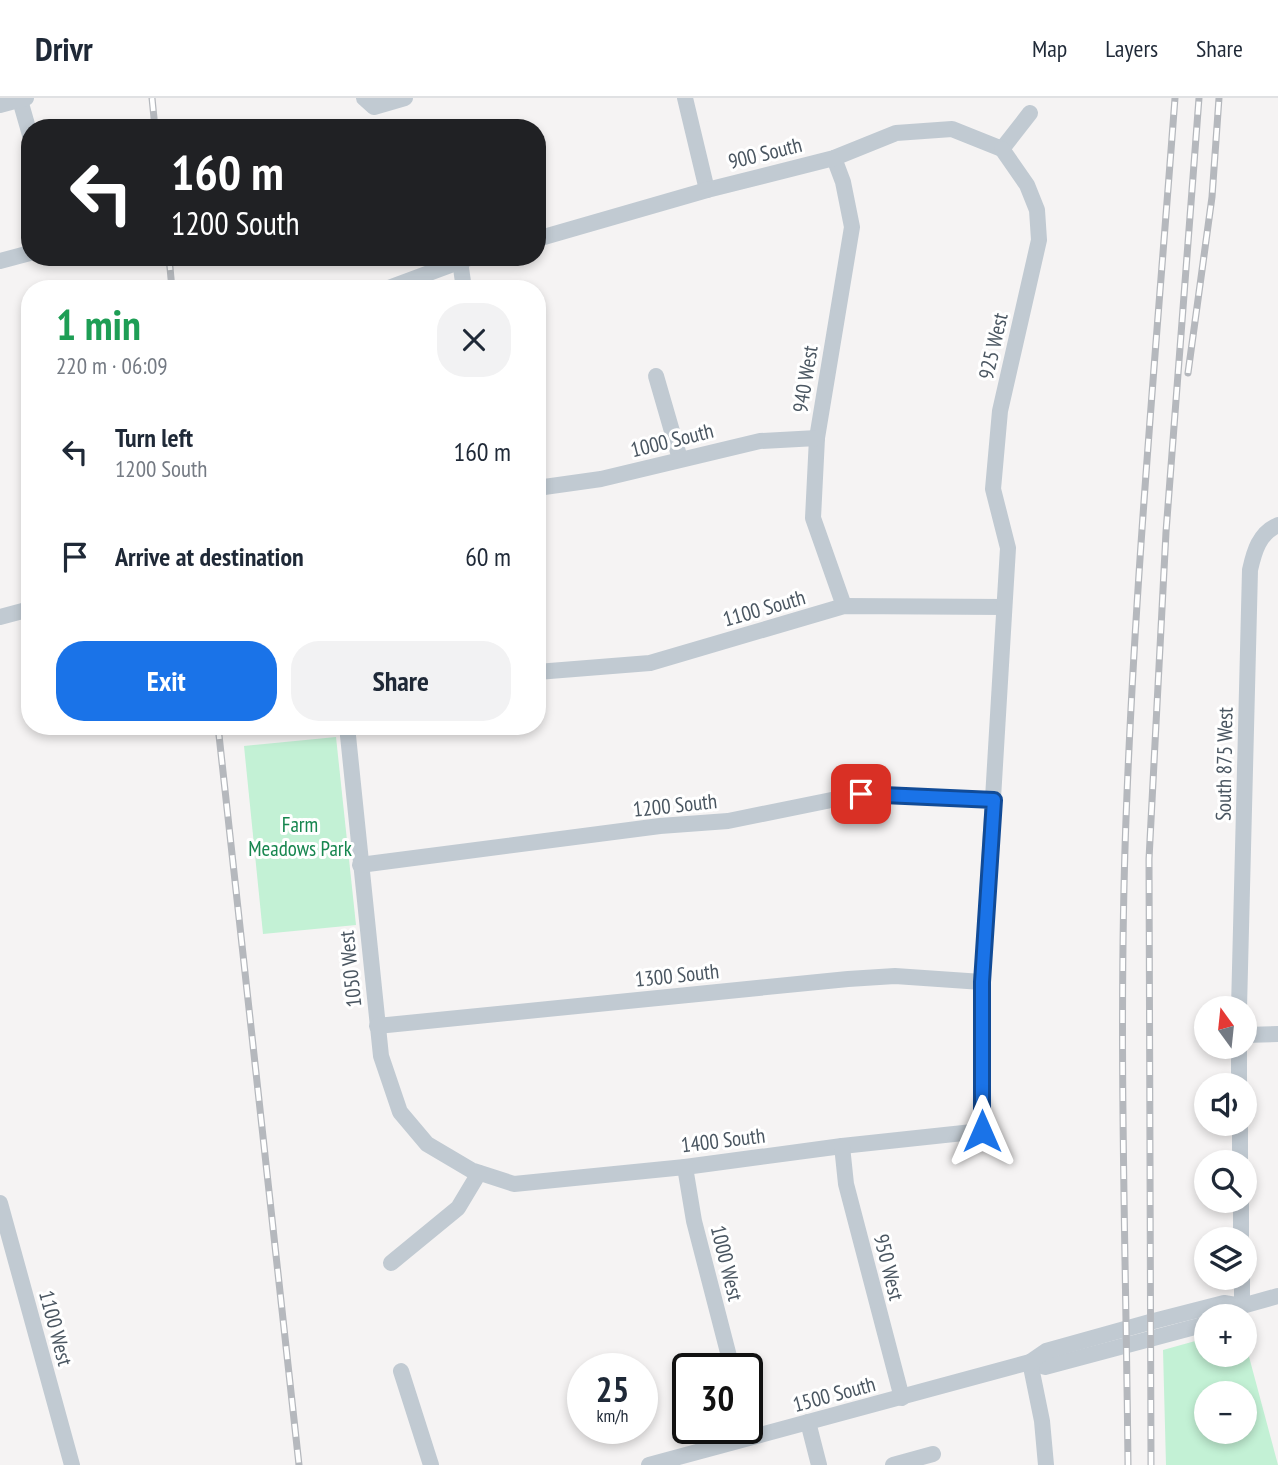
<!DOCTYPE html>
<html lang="en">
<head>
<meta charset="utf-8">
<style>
	:root { --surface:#fff; --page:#f2f2f3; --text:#1f2937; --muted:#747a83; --line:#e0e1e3; --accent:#1a73e8 }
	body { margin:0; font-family:"PT Sans Narrow",sans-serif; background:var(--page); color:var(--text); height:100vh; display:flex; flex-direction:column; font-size:26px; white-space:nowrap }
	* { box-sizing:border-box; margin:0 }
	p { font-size:23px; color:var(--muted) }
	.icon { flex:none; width:38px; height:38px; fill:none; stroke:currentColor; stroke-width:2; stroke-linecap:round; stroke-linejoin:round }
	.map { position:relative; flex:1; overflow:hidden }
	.side { position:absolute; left:21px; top:182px; width:525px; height:455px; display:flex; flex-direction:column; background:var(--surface); border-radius:28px; box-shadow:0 4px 10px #0003 }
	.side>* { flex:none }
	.banner { position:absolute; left:21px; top:21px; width:525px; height:147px; border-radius:28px; box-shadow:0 4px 10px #0003; background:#202124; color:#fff; overflow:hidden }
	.needle { width:46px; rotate:345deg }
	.controls { position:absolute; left:1194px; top:898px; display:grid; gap:14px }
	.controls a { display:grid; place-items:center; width:63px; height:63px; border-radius:50%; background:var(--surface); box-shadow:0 4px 10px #0003; font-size:35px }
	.speed { position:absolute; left:567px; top:1255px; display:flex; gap:14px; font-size:35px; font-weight:700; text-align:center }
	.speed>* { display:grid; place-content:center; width:91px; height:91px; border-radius:50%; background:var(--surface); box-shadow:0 4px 10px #0003; line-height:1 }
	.speed small { font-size:18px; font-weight:400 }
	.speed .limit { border:4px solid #111; border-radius:10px; background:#fff; color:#111 }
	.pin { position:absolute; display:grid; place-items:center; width:60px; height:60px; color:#fff; margin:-30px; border-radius:14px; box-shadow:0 4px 10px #0006 }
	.me { position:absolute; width:77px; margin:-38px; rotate:0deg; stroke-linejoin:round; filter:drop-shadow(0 0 5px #0008) }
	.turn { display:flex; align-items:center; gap:24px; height:147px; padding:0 35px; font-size:32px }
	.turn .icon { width:91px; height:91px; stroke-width:2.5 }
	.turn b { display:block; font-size:49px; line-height:60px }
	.round { display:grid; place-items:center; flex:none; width:74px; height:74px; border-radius:28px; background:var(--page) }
	.head { display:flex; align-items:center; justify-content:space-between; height:119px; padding:0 35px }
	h1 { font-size:42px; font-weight:700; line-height:52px; color:#1e9e55 }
	.action { display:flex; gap:14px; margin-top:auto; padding:14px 35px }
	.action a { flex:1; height:80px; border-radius:28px; background:var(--accent); color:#fff; font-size:28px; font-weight:700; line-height:80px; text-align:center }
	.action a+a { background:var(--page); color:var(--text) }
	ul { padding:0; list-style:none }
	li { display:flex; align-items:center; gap:21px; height:105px; padding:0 35px }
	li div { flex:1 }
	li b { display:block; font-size:26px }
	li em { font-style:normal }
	header { display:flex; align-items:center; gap:42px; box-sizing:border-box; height:98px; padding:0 35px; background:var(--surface); border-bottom:2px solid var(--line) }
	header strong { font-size:33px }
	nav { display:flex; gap:38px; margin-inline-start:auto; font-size:24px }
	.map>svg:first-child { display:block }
	.green { fill:#c3f1d5; fill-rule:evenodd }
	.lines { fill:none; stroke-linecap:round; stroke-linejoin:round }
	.minor { stroke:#c1cad2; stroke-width:16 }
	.rail-casing { stroke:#b5b8bd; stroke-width:7 }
	.rail { stroke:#fff; stroke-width:4.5; stroke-dasharray:13; stroke-linecap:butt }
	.route-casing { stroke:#114b97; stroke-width:18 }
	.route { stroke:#1a73e8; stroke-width:12 }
	.labels { text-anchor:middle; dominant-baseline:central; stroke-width:6; stroke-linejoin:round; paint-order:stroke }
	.street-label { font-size:21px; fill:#4a5661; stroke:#fff }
	.park-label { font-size:21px; fill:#17864f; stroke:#fff }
</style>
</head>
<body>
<header>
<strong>Drivr</strong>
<nav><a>Map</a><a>Layers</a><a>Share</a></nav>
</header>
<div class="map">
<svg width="1278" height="1367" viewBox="0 0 1278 1367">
	<rect width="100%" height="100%" fill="#f5f3f3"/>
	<g class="green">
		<path d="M336 639 356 827 263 836 244 648Z"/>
		<path d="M1206 1240V1256H1244V1240L1278 1367H1166L1163 1252ZM1206 1295H1244V1334H1206Z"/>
	</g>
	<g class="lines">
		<g class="minor">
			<path d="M364 0 374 9 405 0"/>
			<path d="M685 0 707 92"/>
			<path d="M20 2 30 37"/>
			<path d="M0 7 26 0"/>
			<path d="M1002 51 1030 15"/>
			<path d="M834 60 843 84 852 129 817 340 813 420 844 508"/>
			<path d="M537 141 707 92 834 60 896 35 952 31 1002 51"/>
			<path d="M0 163 30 155"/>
			<path d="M460 163 464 191"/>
			<path d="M386 191 472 159"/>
			<path d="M656 278 680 361"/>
			<path d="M537 390 601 381 760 343 817 340"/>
			<path d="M0 519 30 511"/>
			<path d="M537 574 650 565 844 508 1004 509"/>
			<path d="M347 628 381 958 400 1014 427 1046 471 1072 514 1086 685 1069 842 1048 982 1033V884L1008 450 993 391 1000 313 1039 142 1037 112 1027 87 1002 51"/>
			<path d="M360 767 660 728 728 723 861 696 994 702"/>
			<path d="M1239 910 1250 472C1254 454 1259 435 1278 427"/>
			<path d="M377 928 848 881 895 878 982 884"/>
			<path d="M1244 937 1278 936"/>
			<path d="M1239 948V987"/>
			<path d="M1240 1026V1064"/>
			<path d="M842 1048 846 1086 902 1300"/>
			<path d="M685 1069 694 1123 732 1270"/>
			<path d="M1241 1102V1141"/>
			<path d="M0 1105 72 1367"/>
			<path d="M391 1165 458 1110 479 1075"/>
			<path d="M1242 1180V1208"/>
			<path d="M1030 1264 1045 1269 1206 1226"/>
			<path d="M1030 1264 1042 1323 1046 1367"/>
			<path d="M401 1273 431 1367"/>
			<path d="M808 1324 819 1367"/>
			<path d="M649 1367 1030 1264 1046 1253 1150 1224 1224 1205 1242 1208 1278 1198"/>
			<path d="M893 1367 933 1356"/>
		</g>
		<g class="rail-casing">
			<g id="rail">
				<path d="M152 0 155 30"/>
				<path d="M169 159 172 191"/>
				<path d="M1188 275 1212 99 1219 0"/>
				<path d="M218 628 299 1367"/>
				<path d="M1128 1367C1126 1152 1118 936 1126 721 1135 480 1157 240 1175 0"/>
				<path d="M1151 1367 1149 761 1166 434 1199 0"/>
			</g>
		</g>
		<use href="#rail" class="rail"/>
	</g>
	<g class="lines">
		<g class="route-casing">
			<path id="route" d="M861 696 994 702 982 884V1033"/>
		</g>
		<use href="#route" class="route"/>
	</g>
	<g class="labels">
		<g class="street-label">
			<text transform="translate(765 55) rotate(-14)">900 South</text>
			<text transform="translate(993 248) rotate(-77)">925 West</text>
			<text transform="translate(805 281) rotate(-81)">940 West</text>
			<text transform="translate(672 342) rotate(-14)">1000 South</text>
			<text transform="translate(764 510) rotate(-16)">1100 South</text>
			<text transform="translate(1224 666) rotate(-89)">South 875 West</text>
			<text transform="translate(675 707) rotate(-6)">1200 South</text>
			<text transform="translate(350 871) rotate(-96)">1050 West</text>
			<text transform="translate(677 877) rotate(-6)">1300 South</text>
			<text transform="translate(723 1042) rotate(-7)">1400 South</text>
			<text transform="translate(727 1165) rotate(76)">1000 West</text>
			<text transform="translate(889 1169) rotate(76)">950 West</text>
			<text transform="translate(56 1230) rotate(75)">1100 West</text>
			<text transform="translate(834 1296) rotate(-15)">1500 South</text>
		</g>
		<g class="park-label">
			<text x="300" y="726">Farm<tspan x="300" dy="24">Meadows Park</tspan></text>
		</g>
	</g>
</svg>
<div class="controls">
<a><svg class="needle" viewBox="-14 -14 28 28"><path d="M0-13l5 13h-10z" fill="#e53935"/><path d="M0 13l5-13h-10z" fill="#747a83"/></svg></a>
<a><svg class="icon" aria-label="sound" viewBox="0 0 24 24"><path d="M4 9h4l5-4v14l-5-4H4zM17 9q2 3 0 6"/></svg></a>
<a><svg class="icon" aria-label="search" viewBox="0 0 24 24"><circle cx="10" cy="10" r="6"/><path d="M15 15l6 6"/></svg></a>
<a><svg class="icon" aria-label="layers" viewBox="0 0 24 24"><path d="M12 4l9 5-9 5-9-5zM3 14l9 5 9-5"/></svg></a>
<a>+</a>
<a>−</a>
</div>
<div class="speed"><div>25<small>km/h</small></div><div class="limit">30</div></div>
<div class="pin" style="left:861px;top:696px;background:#d93025"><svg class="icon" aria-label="arrive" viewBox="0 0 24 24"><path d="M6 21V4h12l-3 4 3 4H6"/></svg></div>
<svg class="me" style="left:982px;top:1033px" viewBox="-20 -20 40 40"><path d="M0-17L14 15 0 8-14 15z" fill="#1a73e8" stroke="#fff" stroke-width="4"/></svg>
<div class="banner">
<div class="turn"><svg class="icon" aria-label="left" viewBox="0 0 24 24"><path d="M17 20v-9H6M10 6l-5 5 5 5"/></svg><div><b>160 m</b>1200 South</div></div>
</div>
<section class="side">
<div class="head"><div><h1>1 min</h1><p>220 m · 06:09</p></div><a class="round"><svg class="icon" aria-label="close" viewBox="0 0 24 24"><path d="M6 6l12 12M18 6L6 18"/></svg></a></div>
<ul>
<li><svg class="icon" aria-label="left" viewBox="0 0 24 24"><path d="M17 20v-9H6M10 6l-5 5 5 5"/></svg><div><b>Turn left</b><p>1200 South</p></div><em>160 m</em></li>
<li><svg class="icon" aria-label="arrive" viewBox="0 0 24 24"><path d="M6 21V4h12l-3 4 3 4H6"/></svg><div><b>Arrive at destination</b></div><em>60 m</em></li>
</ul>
<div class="action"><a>Exit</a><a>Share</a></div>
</section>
</div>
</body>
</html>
